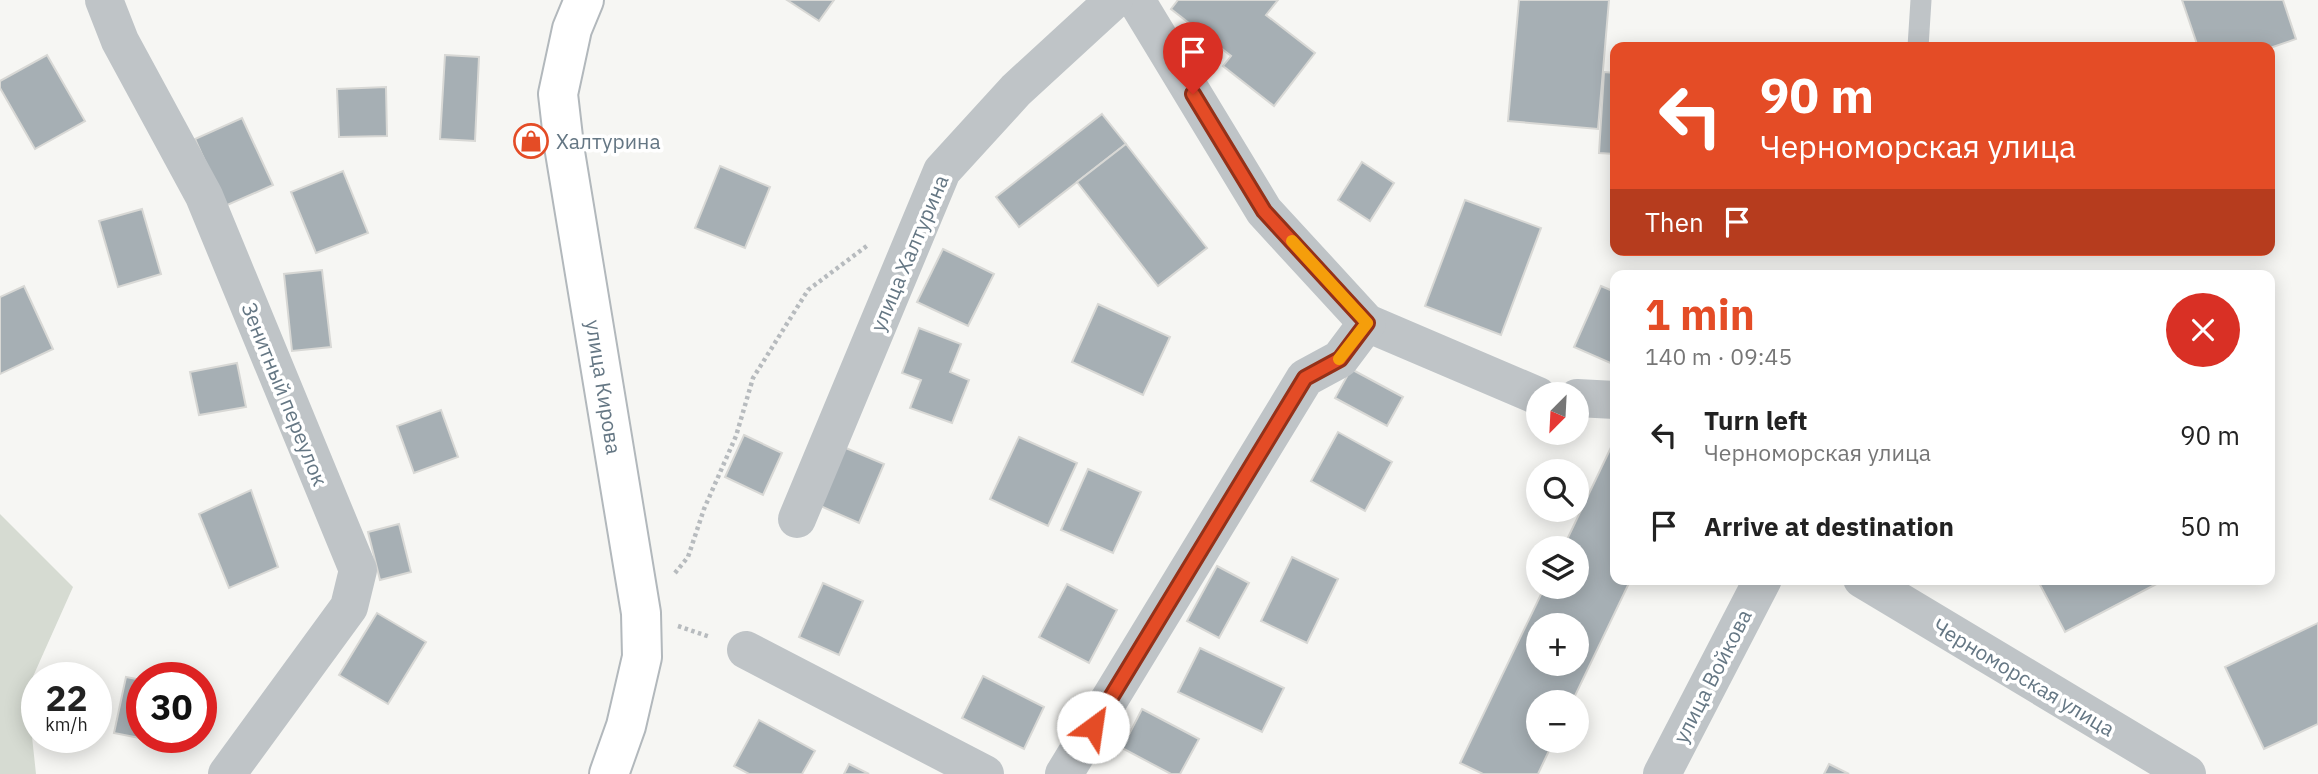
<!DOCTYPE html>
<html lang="en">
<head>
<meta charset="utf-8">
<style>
	:root { --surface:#fff; --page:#f6f6f6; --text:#222; --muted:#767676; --accent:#e44c26 }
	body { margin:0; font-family:"IBM Plex Sans",sans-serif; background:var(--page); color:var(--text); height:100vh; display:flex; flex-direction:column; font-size:26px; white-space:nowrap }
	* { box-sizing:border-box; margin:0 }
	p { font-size:23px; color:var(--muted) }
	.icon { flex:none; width:38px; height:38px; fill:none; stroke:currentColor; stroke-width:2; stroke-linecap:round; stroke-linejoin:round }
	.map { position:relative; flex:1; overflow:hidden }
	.sheet { position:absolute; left:1610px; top:270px; width:665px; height:315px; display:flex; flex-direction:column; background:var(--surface); border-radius:14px; box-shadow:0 4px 18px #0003 }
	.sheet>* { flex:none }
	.top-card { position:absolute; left:1610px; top:42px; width:665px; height:214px; border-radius:14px; box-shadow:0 4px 18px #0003; background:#e44c26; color:#fff; overflow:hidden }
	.needle { width:46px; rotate:204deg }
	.controls { position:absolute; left:1526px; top:382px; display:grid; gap:14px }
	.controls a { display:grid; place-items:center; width:63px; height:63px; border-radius:50%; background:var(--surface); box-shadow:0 4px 18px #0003; font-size:35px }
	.speed { position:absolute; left:21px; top:662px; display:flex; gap:14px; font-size:35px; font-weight:700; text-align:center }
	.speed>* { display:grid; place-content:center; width:91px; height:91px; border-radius:50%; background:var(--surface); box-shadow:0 4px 18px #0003; line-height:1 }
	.speed small { font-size:18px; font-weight:400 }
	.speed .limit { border:10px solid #d22; background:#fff; color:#111 }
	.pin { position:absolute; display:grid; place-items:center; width:60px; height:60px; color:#fff; margin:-72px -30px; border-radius:50% 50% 50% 0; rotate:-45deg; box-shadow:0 0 7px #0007 }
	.pin .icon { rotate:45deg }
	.me { position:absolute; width:77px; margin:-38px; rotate:31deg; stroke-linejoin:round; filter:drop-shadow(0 0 5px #0008) }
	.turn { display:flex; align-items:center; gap:24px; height:147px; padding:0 35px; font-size:32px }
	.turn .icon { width:91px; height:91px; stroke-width:2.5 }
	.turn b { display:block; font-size:49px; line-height:60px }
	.then { display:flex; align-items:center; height:66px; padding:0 35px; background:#0003; gap:14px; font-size:26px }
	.round { display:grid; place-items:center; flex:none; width:74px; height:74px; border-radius:37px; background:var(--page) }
	.overview { display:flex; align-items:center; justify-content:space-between; height:119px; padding:0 35px }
	h1 { font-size:42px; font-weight:700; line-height:52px; color:var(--accent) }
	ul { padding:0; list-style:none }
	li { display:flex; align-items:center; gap:21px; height:91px; padding:0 35px }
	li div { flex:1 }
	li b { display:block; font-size:26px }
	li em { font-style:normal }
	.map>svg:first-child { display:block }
	.green { fill:#d6dbd2 }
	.building { fill:#a6afb4; stroke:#d8d8d5; stroke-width:2; fill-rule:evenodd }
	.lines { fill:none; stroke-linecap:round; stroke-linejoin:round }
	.secondary-casing { stroke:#b2b8bc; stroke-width:42 }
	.path { stroke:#b7bbbe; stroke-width:4.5; stroke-dasharray:3.5 3.5; stroke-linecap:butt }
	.service { stroke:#bfc4c7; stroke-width:21 }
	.minor { stroke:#bfc4c7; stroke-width:38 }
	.secondary { stroke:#fff; stroke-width:38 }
	.route-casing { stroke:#943119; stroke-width:18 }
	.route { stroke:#e44c26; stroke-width:12 }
	.slow { stroke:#f59e0b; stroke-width:12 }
	.labels { text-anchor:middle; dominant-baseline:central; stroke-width:7; stroke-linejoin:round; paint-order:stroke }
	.poi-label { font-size:21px; fill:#657784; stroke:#fff; text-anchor:start }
	.street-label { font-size:21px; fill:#657784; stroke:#fff }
</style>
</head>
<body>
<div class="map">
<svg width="2318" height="774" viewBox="0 0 2318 774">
	<rect width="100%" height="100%" fill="#f6f6f3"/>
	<path class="green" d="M0 514 73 587 27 690 36 774H0Z"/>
	<g class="building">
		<path d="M787 0H834L819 21Z"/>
		<path d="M1178 0H1278L1266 15 1315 53 1274 106 1223 66 1231 56 1171 9Z"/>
		<path d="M1519 0H1609L1598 129 1508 121Z"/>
		<path d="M2182 0H2283L2296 39 2270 48 2198 47Z"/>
		<path d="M47 55 85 121 35 149 0 88V81Z"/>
		<path d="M445 55 479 57 475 141 440 139Z"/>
		<path d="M1604 72 1615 73V154L1599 153Z"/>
		<path d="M386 87 387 136 339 137 337 89Z"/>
		<path d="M1102 114 1126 144 1019 227 996 197Z"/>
		<path d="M242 118 273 185 225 206 195 139Z"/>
		<path d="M1126 144 1207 248 1158 286 1077 182Z"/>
		<path d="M1362 162 1394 183 1370 221 1338 200Z"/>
		<path d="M720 166 770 187 745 248 695 228Z"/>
		<path d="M343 171 368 233 316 253 291 192Z"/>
		<path d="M1465 200 1541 228 1501 335 1425 306Z"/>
		<path d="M142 209 161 274 118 287 99 221Z"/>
		<path d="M943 249 994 274 968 326 917 302Z"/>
		<path d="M322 270 331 347 292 351 284 274Z"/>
		<path d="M24 286 53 349 0 374V297Z"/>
		<path d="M1601 286 1615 292V365L1574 347Z"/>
		<path d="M1098 304 1170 337 1143 395 1072 362Z"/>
		<path d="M919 328 961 344 950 372 969 380 952 423 910 408 921 380 902 373Z"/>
		<path d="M237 363 246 407 199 415 190 372Z"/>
		<path d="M1351 369 1403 397 1387 426 1335 398Z"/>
		<path d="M441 410 458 457 414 473 397 426Z"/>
		<path d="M1338 432 1392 462 1365 511 1311 481Z"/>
		<path d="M744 435 782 453 763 495 725 477Z"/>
		<path d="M1019 437 1077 463 1048 526 990 499Z"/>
		<path d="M1615 439V579H1631L1572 702H1538V740H1554L1538 774H1483L1460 763 1545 586H1577V548H1563ZM1538 625H1577V663H1538Z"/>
		<path d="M841 446 884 464 859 523 816 504Z"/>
		<path d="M1088 469 1141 492 1113 553 1061 530Z"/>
		<path d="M251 490 278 567 229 588 199 514Z"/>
		<path d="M399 524 411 572 380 580 368 532Z"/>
		<path d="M1292 557 1338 579 1307 643 1261 621Z"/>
		<path d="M1217 566 1249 583 1219 638 1187 621Z"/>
		<path d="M2037 579H2166L2065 632Z"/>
		<path d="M823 583 863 601 839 655 799 637Z"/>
		<path d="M1067 584 1117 610 1089 663 1039 637Z"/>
		<path d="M377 613 426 642 388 704 339 675Z"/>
		<path d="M2318 623V724L2264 749 2225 667Z"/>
		<path d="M1200 648 1284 688 1262 732 1178 692Z"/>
		<path d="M983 676 1044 707 1024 749 962 718Z"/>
		<path d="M126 677 142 680V737H151L150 740 114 733Z"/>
		<path d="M1142 709 1199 739 1180 774H1171L1122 748Z"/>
		<path d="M759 720 815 751 802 774H749L734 766Z"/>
		<path d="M849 764 869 774H844Z"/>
		<path d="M1829 764 1849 774H1824Z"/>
	</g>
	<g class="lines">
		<g class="secondary-casing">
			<path id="secondary" d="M584 0 572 29 558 94 564 146 641 613 642 657 626 726 609 774"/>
		</g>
		<g class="path">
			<path d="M675 573 688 557 704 509 736 436 753 378 808 290 868 245"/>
			<path d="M678 626 710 637"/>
		</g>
		<path class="service" d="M1918 47 1921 0"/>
		<g class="minor">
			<path d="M104 0 120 41 204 196 358 570 349 607 227 774"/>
			<path d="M1136 0 1264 211 1367 323 1538 396"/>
			<path d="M1577 398 1615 400"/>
			<path d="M797 519 942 171 1016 90 1114 0"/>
			<path d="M1862 579 2187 774"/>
			<path d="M746 650 985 774"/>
			<path d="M1064 774 1305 378 1340 359 1367 323"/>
			<path d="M1662 774 1763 579"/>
		</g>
		<use href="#secondary" class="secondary"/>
	</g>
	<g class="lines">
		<g class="route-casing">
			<path id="route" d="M1093 727 1305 378 1340 359 1367 323 1264 211 1193 94"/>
		</g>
		<use href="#route" class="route"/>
		<path class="slow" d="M1292 241 1367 323 1339 359"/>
	</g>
	<defs>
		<g id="shop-ring" transform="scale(1.75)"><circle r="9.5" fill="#fff" stroke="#e44c26" stroke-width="1.5"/><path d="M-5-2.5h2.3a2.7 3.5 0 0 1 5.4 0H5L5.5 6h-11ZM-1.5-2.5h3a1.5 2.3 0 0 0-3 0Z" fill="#e44c26"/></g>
	</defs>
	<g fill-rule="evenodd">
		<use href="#shop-ring" x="531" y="141"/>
	</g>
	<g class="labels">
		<g class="poi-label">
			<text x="556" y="141">Халтурина</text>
		</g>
		<g class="street-label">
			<text transform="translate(909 253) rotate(-67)">улица Халтурина</text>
			<text transform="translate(604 387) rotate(81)">улица Кирова</text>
			<text transform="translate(285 394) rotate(68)">Зенитный переулок</text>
			<text transform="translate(1712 676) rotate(-63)">улица Войкова</text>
			<text transform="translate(2024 677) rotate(31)">Черноморская улица</text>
		</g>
	</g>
</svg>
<div class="controls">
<a><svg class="needle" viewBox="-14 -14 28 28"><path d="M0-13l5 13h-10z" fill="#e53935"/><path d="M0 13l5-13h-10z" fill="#767676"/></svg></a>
<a><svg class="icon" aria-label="search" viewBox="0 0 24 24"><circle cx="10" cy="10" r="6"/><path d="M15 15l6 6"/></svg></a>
<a><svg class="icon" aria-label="layers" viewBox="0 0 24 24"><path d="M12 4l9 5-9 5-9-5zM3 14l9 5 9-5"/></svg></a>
<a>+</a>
<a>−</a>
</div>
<div class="speed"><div>22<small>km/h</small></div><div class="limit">30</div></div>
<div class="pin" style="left:1193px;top:94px;background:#d93025"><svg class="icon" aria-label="arrive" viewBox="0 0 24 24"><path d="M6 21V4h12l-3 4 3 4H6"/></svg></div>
<svg class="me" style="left:1093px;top:727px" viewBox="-20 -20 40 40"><circle r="19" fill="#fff"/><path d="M0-13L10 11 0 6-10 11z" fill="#e44c26"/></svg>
<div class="top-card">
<div class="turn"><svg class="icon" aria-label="left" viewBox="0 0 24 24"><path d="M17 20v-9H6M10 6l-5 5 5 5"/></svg><div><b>90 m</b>Черноморская улица</div></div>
<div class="then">Then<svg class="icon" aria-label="arrive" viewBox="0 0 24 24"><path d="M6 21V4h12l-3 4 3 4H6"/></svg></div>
</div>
<section class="sheet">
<div class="overview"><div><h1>1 min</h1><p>140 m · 09:45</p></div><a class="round" style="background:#d93025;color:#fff"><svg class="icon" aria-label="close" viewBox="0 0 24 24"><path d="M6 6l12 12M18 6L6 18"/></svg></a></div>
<ul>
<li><svg class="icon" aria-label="left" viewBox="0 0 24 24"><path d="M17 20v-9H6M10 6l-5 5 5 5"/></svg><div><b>Turn left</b><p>Черноморская улица</p></div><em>90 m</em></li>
<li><svg class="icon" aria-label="arrive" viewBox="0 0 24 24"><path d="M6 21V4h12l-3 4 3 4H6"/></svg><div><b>Arrive at destination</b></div><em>50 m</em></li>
</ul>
</section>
</div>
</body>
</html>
